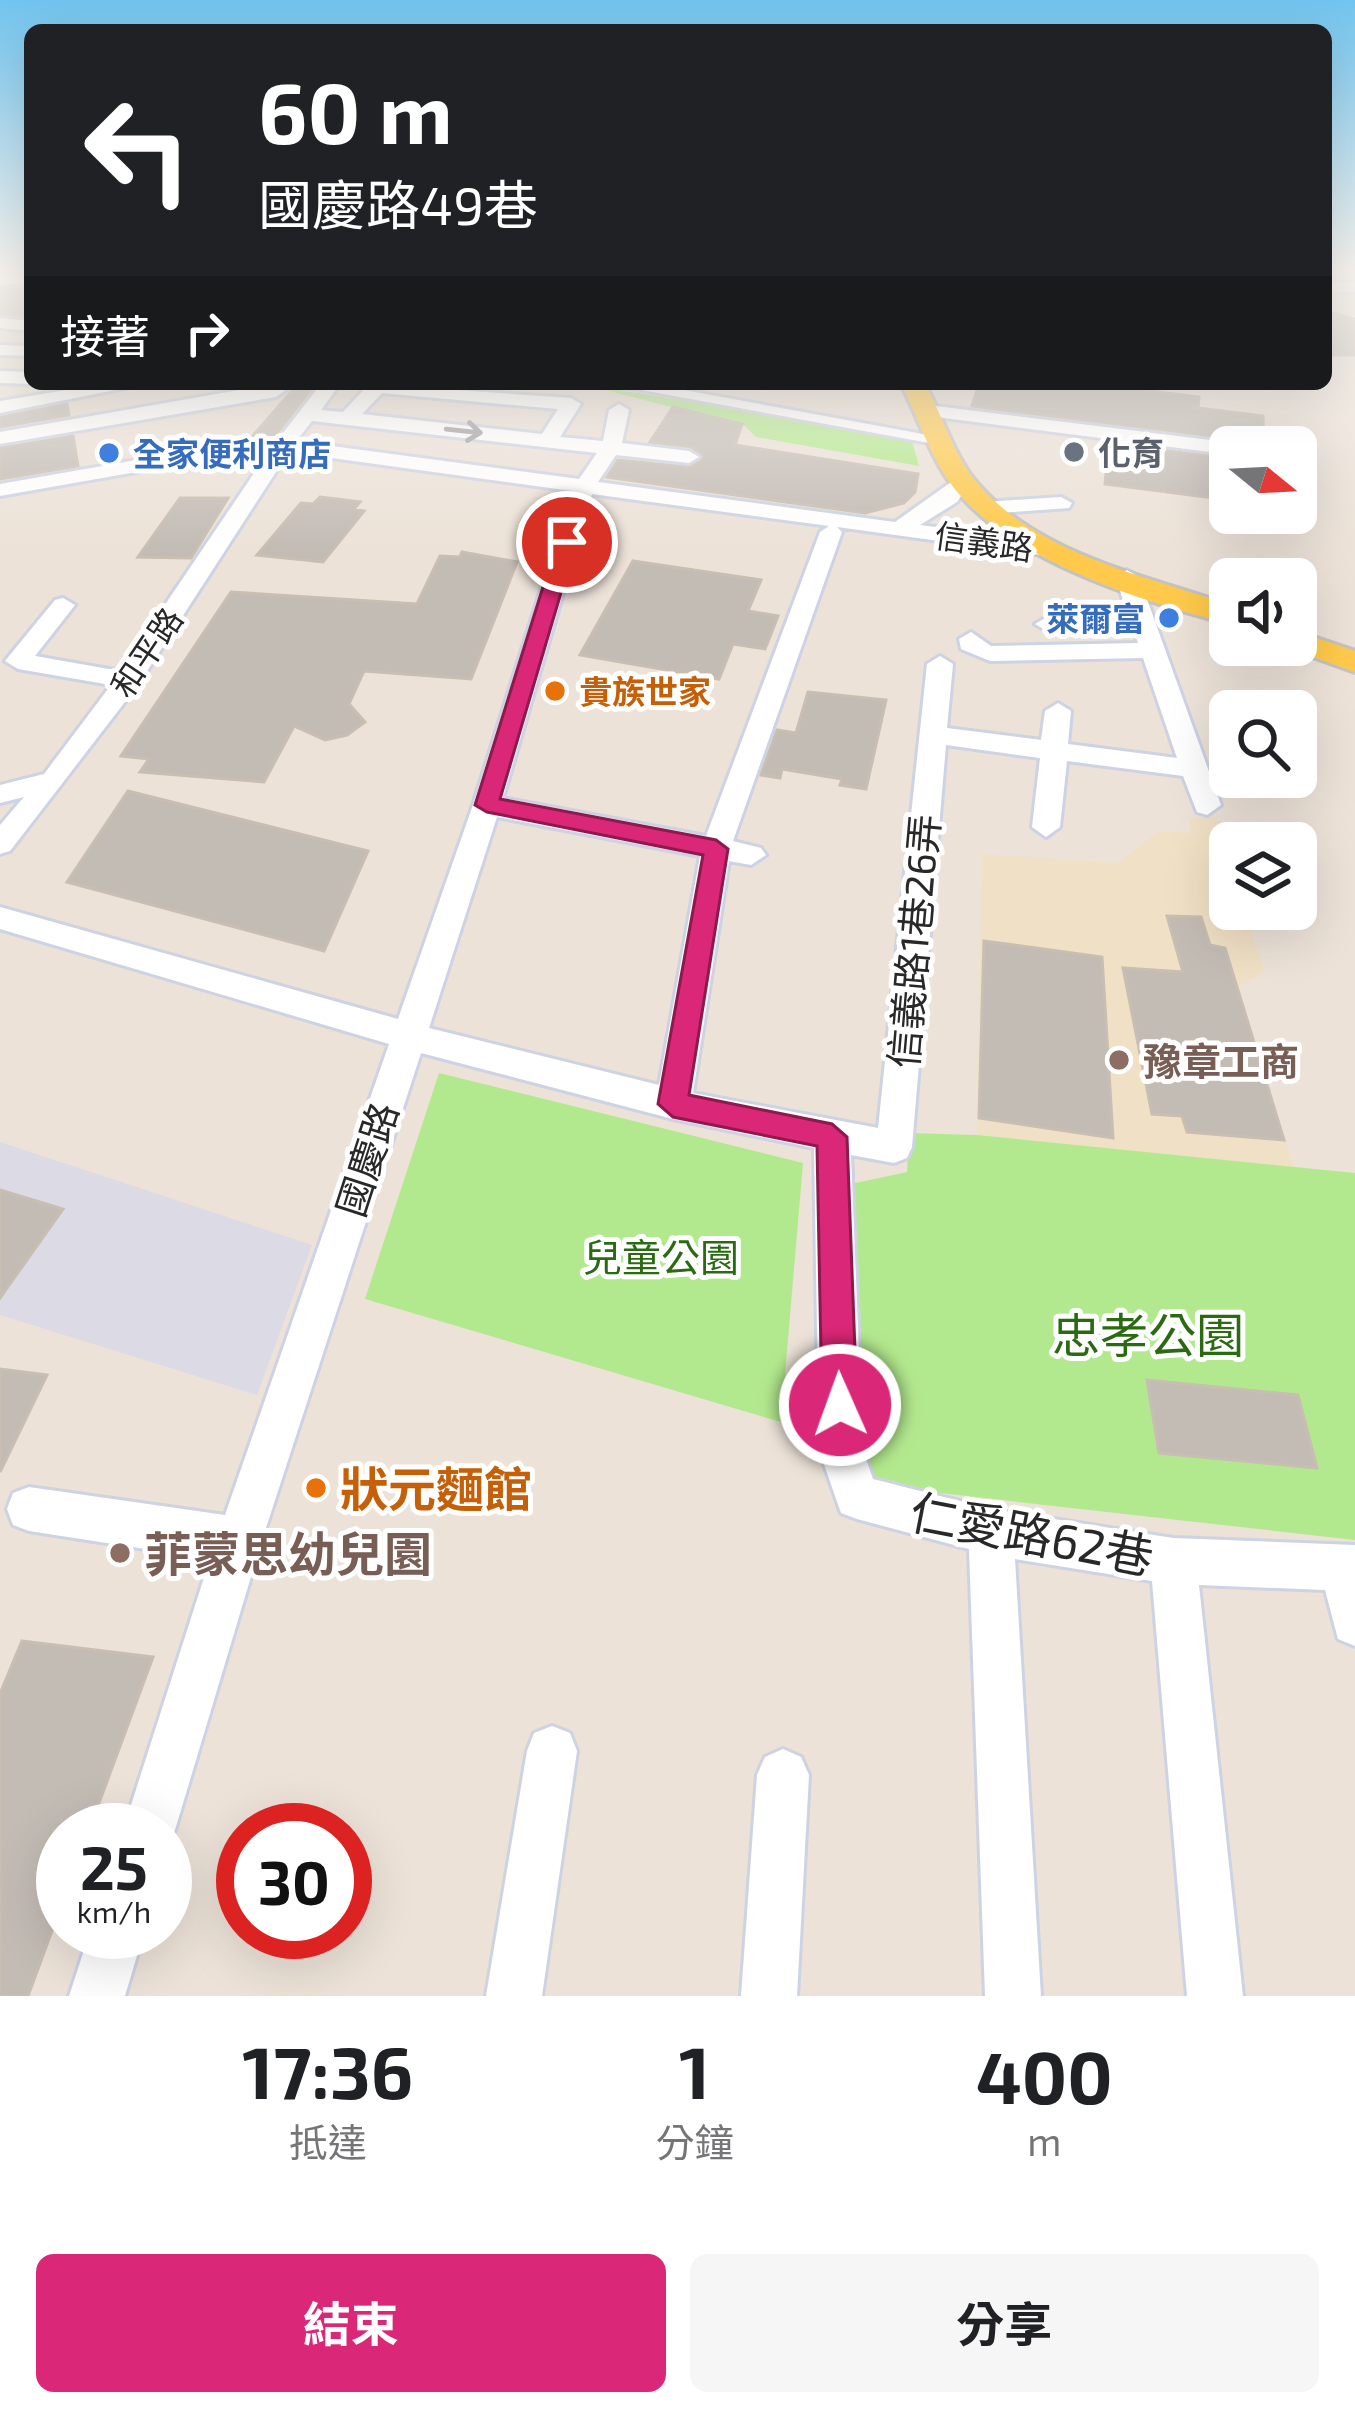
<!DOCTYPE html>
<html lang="zh-TW">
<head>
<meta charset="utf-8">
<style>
	:root { --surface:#fff; --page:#f6f6f6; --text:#202124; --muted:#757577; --accent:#db2777 }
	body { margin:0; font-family:"Exo 2","Noto Sans TC",sans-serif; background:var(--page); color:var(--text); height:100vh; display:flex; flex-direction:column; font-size:45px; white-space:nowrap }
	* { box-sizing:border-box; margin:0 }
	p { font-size:39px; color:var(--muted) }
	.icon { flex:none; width:66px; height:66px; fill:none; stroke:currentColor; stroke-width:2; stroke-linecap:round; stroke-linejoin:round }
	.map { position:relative; height:1996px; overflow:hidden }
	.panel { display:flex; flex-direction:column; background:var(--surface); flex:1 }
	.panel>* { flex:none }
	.banner { position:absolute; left:24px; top:24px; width:1308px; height:366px; border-radius:18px; box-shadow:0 12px 48px #0002; background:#202124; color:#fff; overflow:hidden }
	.needle { width:78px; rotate:108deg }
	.controls { position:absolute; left:1209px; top:426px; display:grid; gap:24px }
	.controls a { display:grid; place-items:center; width:108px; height:108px; border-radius:18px; background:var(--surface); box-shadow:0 12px 48px #0002; font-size:60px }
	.speed { position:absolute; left:36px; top:1803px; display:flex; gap:24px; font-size:60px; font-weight:700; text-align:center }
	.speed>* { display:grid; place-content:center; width:156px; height:156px; border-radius:50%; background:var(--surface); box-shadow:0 12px 48px #0002; line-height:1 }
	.speed small { font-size:30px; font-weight:400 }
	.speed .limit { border:18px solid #d22; background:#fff; color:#111 }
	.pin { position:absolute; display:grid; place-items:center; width:102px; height:102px; color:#fff; margin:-51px; border:6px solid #fff; border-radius:50%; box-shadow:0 3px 12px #0007 }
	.me { position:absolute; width:132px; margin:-66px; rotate:358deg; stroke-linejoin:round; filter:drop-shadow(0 0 9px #0008) }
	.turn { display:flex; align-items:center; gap:42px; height:252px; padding:0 36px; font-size:54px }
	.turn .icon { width:156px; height:156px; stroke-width:2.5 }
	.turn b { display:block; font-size:84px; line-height:102px }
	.then { display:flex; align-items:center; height:114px; padding:0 36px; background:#0003; gap:24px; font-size:45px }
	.eta { display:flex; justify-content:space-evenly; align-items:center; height:204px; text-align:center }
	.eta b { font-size:72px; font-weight:700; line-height:84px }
	.cta { display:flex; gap:24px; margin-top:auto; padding:24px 36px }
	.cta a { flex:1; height:138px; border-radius:18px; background:var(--accent); color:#fff; font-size:48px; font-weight:700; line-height:138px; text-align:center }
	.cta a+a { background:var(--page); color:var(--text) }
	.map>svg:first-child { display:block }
	.industrial { fill:#dcdae4 }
	.education { fill:#f0e0c5 }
	.green { fill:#b3e98e }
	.building { fill:#c3bcb5; stroke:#c8beb2; stroke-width:3 }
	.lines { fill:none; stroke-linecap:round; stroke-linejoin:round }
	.minor-casing { stroke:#cdd3e3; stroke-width:6 }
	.major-casing { stroke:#c3c3c3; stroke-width:6 }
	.minor { fill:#fff; fill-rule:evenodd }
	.major { fill:#ffca4b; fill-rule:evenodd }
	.oneway { stroke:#9e9e9e }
	.route { fill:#db2777; stroke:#8e194d; stroke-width:3 }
	.worship-dot { fill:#6b7280; stroke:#fff; stroke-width:4.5 }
	.shop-dot { fill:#3f7fe0; stroke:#fff; stroke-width:4.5 }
	.food-dot { fill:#e8710a; stroke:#fff; stroke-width:4.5 }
	.education-dot { fill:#8d6e63; stroke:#fff; stroke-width:4.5 }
	.labels { text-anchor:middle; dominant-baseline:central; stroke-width:10; stroke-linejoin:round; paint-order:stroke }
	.far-worship-label { font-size:33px; font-weight:bold; fill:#5b616d; stroke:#fff; text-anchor:start }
	.far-shop-label { font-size:33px; font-weight:bold; fill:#366cbe; stroke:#fff; text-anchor:start }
	.far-street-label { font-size:33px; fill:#282828; stroke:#fff }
	.far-food-label { font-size:33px; font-weight:bold; fill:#c56008; stroke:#fff; text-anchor:start }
	.street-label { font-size:39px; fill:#282828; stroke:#fff }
	.education-label { font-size:39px; font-weight:bold; fill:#785e54; stroke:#fff; text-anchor:start }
	.park-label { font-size:39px; fill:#2a6b12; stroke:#fff }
	.near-park-label { font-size:48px; fill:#2a6b12; stroke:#fff }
	.near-food-label { font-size:48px; font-weight:bold; fill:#c56008; stroke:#fff; text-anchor:start }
	.near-street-label { font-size:48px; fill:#282828; stroke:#fff }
	.near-education-label { font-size:48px; font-weight:bold; fill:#785e54; stroke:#fff; text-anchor:start }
</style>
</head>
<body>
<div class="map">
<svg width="1355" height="1996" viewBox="0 0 1355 1996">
	<rect width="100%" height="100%" fill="#ece2d8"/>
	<path class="industrial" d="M0 1142 312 1245 257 1395 0 1315Z"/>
	<path class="education" d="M1217 817 1230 860V909H1245L1264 972 1238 987 1294 1168 977 1135 982 854 1118 863 1159 831 1192 833 1188 819Z"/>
	<g class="green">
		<path d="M582 384 911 438 919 466 756 437 745 426Z"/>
		<path d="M439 1073 803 1163 781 1422 365 1299Z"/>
		<path d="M909 1133 977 1135 1355 1173V1540L869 1485 820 1443 823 1190 907 1172Z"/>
	</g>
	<g class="building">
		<path d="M0 289H30V316L0 314Z"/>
		<path d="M1326 311 1355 319V355H1326Z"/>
		<path d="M298 384H315L271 441 250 439Z"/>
		<path d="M979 384H1094L1199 397 1198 408 1263 416 1264 445 972 406Z"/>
		<path d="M67 404 69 415 0 427V417Z"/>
		<path d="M673 407 742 424 735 445 918 474 915 492 904 503 865 513 607 477 618 460 688 467 701 461 703 455 691 447 650 442Z"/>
		<path d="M73 436 78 466 0 479V448Z"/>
		<path d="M1109 444 1230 457V500L1105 484Z"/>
		<path d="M320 497 360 502 354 509 364 511 323 562 257 555 301 503 313 504Z"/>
		<path d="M180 498H228L191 558 138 557Z"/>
		<path d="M462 552 517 562 471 679 364 671 349 704 365 722 347 735 325 740 294 726 264 782 140 772 149 759 121 756 231 592 417 604 440 556 460 557Z"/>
		<path d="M633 561 761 580 748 611 778 616 765 649 733 644 719 679 580 655Z"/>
		<path d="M808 692 886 700 866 789 840 785 842 779 782 769 780 778 761 775 777 730 796 733Z"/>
		<path d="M128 791 368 851 324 951 67 882Z"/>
		<path d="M1167 916 1201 917 1210 945 1225 948 1284 1140 1187 1132 1182 1116 1152 1114 1123 968 1183 972Z"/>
		<path d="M984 941 1102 957 1113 1138 979 1118Z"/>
		<path d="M0 1190 63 1209 0 1298Z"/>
		<path d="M0 1369 47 1375 0 1472Z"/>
		<path d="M1147 1380 1298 1395 1317 1468 1159 1453Z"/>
		<path d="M22 1641 153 1657 89 1830H63V1901L28 1996H0V1694Z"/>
	</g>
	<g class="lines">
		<g class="minor-casing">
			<g id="minor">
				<path d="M30 274V284L0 285V275Z"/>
				<path d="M1355 282V292L1326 293V283Z"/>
				<path d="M0 318 30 321V331L0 328Z"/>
				<path d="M0 345 30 346V356L0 355Z"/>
				<path d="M0 371 30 372V384L0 383Z"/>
				<path d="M103 384H145L0 413V401Z"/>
				<path d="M273 384H294L276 397 0 444V432Z"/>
				<path d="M321 384H340L321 410 343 412 369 384 571 398 581 404 560 437 603 441 609 410 619 404 629 410 622 443 689 451 699 457 689 463 616 455 598 482 895 522 961 475 971 481 957 502 920 525 1056 543 1067 550 1056 557 837 527 842 532 733 841 761 848 766 855 751 865 729 861 693 1093 878 1128 927 664 940 656 953 664 947 728 1041 740 1045 711 1058 703 1071 711 1068 744 1177 758 1143 658 990 661 961 649 959 639 971 632 991 646 1138 643 1131 622 1047 631 1035 624 1047 617 1126 608 1115 577 1127 570 1139 577 1221 805 1207 815 1197 812 1183 776 1067 761 1060 827 1046 837 1032 827 1040 758 946 745 912 1147 907 1158 894 1163 851 1155 863 1450 873 1479 991 1509 1173 1538 1355 1545V1646L1338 1639 1325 1590 1199 1585 1243 1996H1187L1152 1581 1015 1559 1041 1996H985L969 1549 857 1519 841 1513 819 1450 814 1148 673 1119 421 1053 262 1540 175 1830 165 1850V1830H123L210 1559 29 1531 13 1525 7 1509 13 1493 29 1487 225 1515 389 1044 0 929V907L398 1019 473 805 572 491 317 456 285 458 138 685 10 851 0 854V825L24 797 0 803V785L44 774 111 685 18 669 5 661 55 600 63 598 75 605 35 656 120 671 263 460 176 465 0 496V484L176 453 272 447ZM382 393 558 409 542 434 362 414ZM312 421 597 453 579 479 317 444 293 445ZM592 494 829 526 820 532 706 836 503 798ZM497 817 700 856 659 1085 429 1028Z"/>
				<path d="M609 384H651L950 439 940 445Z"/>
				<path d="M928 405 1226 442 1235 447 1226 454 921 415V407Z"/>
				<path d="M1061 497 1072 503 1069 508 985 514 974 508 985 502Z"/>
				<path d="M552 1726 570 1733 577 1751 542 1996H486L527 1751 534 1733Z"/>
				<path d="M783 1749 801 1757 809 1775 797 1996H741L757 1775 765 1757Z"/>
				<path d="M90 1932H144L125 1996H69Z"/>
			</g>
		</g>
		<g class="major-casing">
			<g id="major">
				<path d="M901 384H925C941 413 951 447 970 474 1029 553 1143 575 1230 605V624C1142 602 1006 559 951 484 929 454 918 417 901 384Z"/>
				<path d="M1296 631 1355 651V672L1285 647 1296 645Z"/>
			</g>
		</g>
		<use href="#minor" class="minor"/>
		<use href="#major" class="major"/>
	</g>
	<defs><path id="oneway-shaft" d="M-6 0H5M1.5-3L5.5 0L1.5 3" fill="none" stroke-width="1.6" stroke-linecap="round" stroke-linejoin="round" transform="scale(3)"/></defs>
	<use class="oneway" href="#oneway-shaft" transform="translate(464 431) rotate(6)"/>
	<linearGradient id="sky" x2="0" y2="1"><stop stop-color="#71c4ef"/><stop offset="0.49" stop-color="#f6f2ed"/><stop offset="1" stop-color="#f6f2ed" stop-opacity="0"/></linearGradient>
	<rect width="1355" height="549" fill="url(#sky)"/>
	<path class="route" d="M567 537 576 542 500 799 716 840 728 849 689 1095 832 1124 847 1137 857 1405 852 1417 840 1422 827 1417 822 1405 817 1146 673 1117 658 1104 703 855 487 812 475 805 557 542Z"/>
	<circle class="worship-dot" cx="1074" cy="452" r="12"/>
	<g class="shop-dot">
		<circle cx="109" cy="453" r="12"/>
		<circle cx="1169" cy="618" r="12"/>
	</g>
	<g class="food-dot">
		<circle cx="555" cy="691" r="12"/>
		<circle cx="316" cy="1488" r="12"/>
	</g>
	<g class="education-dot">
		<circle cx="1119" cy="1060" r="12"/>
		<circle cx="120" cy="1553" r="12"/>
	</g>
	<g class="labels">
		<g class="far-worship-label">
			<text x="1098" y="452">化育</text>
		</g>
		<g class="far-shop-label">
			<text x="133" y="453">全家便利商店</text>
			<text x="1145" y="618" text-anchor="end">萊爾富</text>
		</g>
		<g class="far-street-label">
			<text transform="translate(984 541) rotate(8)">信義路</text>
			<text transform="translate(146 652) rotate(-56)">和平路</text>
		</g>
		<g class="far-food-label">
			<text x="579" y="691">貴族世家</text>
		</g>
		<g class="street-label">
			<text transform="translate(913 941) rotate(-85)">信義路1巷26弄</text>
			<text transform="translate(366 1159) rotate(-72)">國慶路</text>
		</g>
		<g class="education-label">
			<text x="1143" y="1060">豫章工商</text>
		</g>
		<g class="park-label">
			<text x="661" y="1256">兒童公園</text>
		</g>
		<g class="near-park-label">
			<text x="1148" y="1334">忠孝公園</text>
		</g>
		<g class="near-food-label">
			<text x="340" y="1488">狀元麵館</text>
		</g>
		<g class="near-street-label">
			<text transform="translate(1032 1533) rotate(11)">仁愛路62巷</text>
		</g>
		<g class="near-education-label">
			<text x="144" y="1553">菲蒙思幼兒園</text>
		</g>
	</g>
</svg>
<div class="controls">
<a><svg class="needle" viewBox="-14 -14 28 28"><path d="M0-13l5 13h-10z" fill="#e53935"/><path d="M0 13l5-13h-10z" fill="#757577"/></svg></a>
<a><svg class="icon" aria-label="sound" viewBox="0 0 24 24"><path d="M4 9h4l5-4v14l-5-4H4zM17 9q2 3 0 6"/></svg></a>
<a><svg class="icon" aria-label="search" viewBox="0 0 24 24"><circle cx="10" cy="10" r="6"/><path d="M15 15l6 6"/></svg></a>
<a><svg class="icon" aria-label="layers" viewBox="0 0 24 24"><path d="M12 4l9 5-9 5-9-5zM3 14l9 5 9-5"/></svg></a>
</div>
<div class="speed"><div>25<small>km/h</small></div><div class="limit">30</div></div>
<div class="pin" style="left:567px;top:542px;background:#d93025"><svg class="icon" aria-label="arrive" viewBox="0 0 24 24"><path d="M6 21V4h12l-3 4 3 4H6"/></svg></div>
<svg class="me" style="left:840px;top:1405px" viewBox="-20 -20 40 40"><circle r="17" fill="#db2777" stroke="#fff" stroke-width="3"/><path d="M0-11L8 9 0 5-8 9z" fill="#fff"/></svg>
<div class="banner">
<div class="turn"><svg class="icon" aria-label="left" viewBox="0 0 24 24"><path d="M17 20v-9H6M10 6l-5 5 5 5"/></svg><div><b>60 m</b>國慶路49巷</div></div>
<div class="then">接著<svg class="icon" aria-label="right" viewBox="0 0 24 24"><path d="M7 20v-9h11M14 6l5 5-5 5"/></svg></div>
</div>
</div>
<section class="panel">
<div class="eta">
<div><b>17:36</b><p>抵達</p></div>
<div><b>1</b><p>分鐘</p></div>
<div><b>400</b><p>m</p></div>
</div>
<div class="cta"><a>結束</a><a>分享</a></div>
</section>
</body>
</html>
